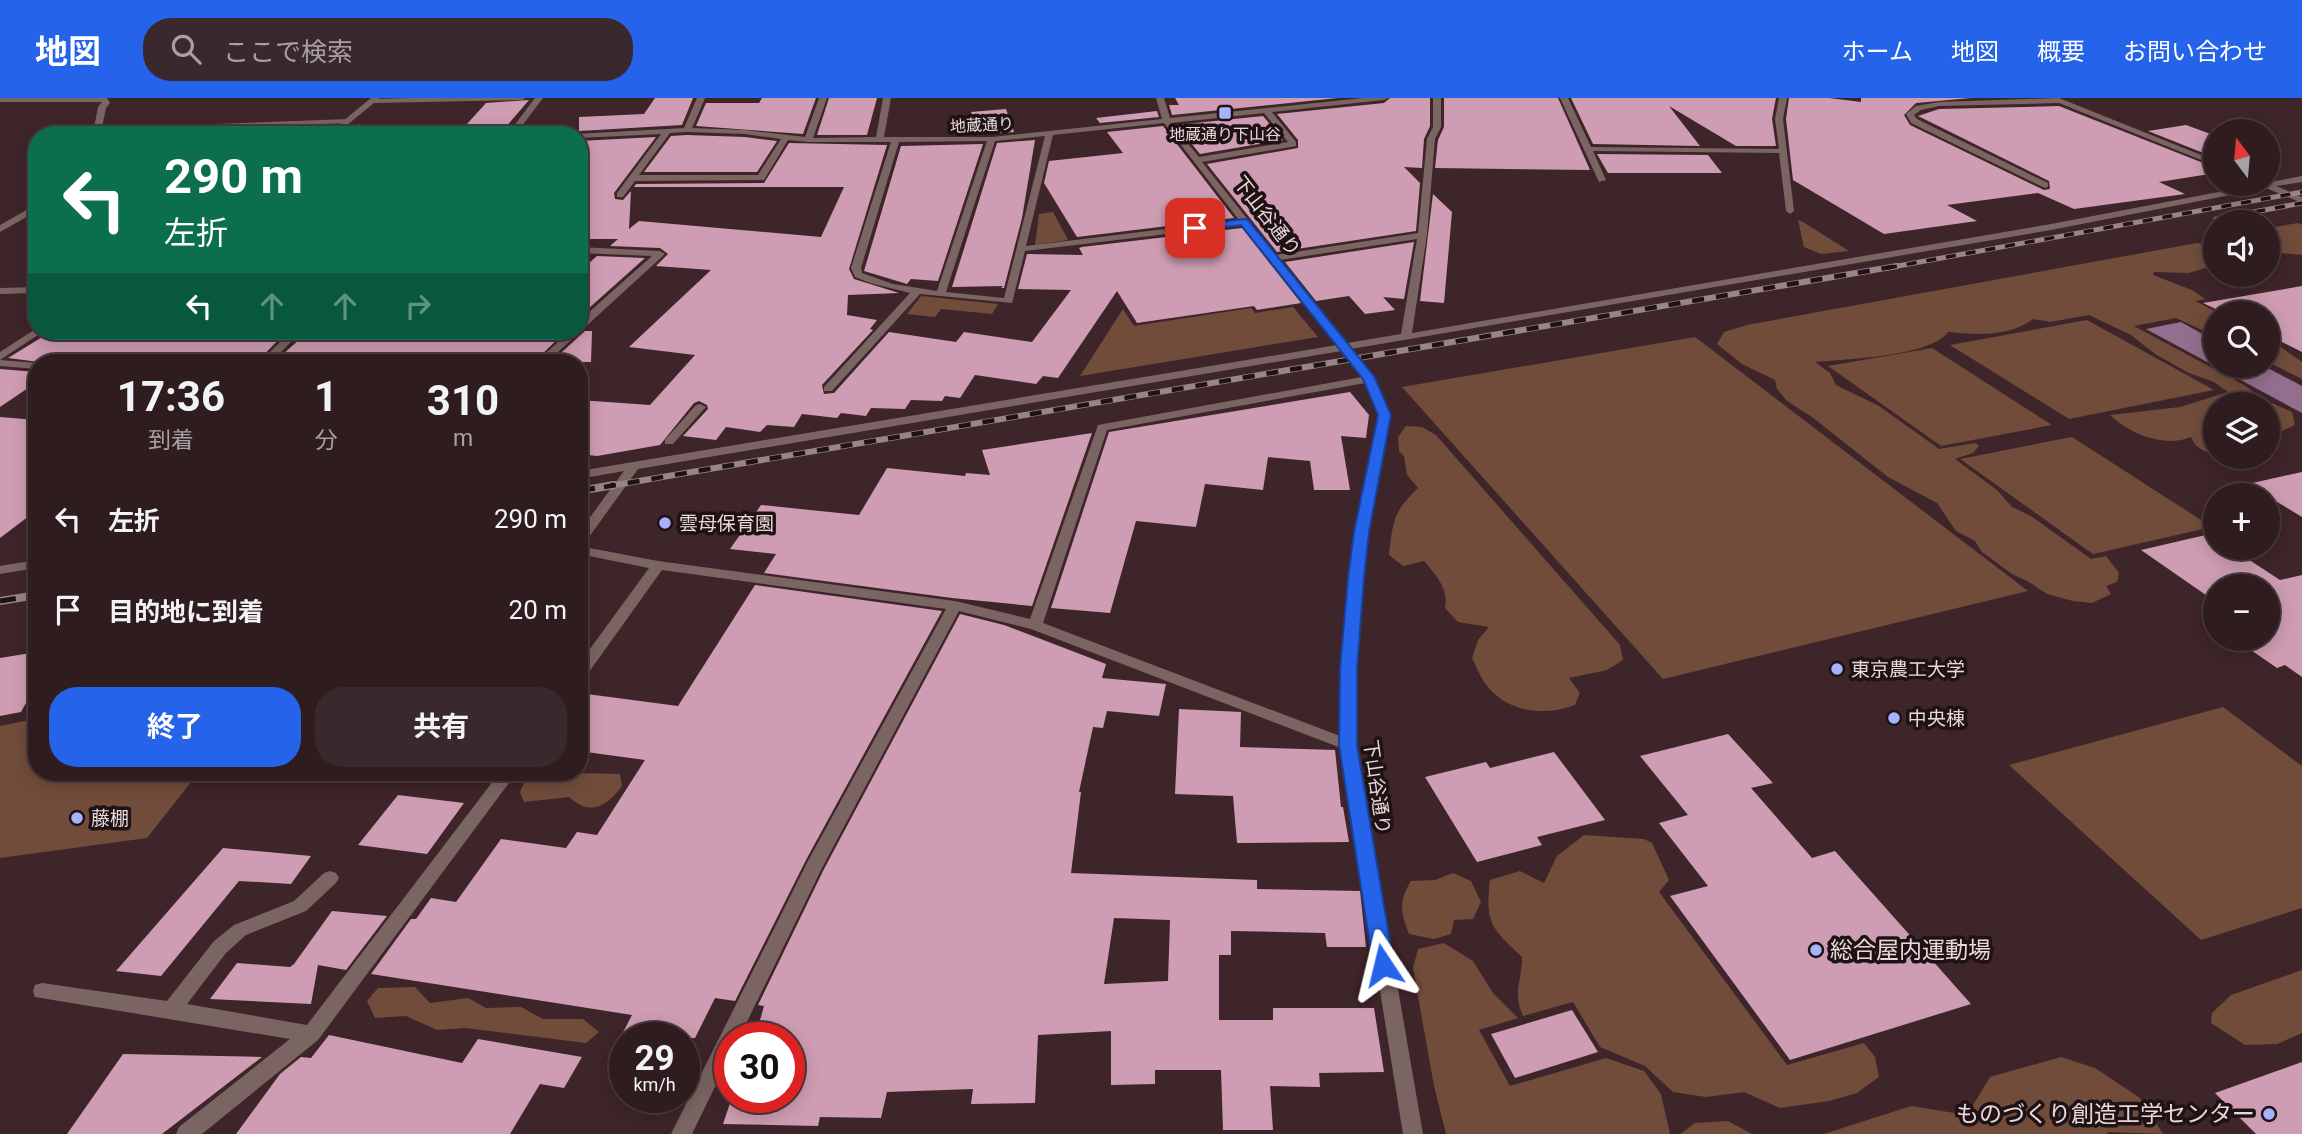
<!DOCTYPE html>
<html lang="ja">
<head>
<meta charset="utf-8">
<style>
	:root { --surface:#2e1c1f; --page:#3a292c; --text:#f1f3f6; --muted:#a7a1a4; --line:#493a3d; --accent:#2563eb }
	body { margin:0; font-family:Roboto,"Noto Sans JP",sans-serif; background:var(--page); color:var(--text); height:100vh; display:flex; flex-direction:column; font-size:26px; white-space:nowrap }
	* { box-sizing:border-box; margin:0 }
	p { font-size:23px; color:var(--muted) }
	.icon { flex:none; width:38px; height:38px; fill:none; stroke:currentColor; stroke-width:2; stroke-linecap:round; stroke-linejoin:round }
	.map { position:relative; flex:1; overflow:hidden }
	.details { position:absolute; left:28px; top:256px; width:560px; height:427px; display:flex; flex-direction:column; background:var(--surface); border-radius:28px; box-shadow:0 4px 18px #0003,0 0 0 2px var(--line) }
	.details>* { flex:none }
	.banner { position:absolute; left:28px; top:28px; width:560px; height:214px; border-radius:28px; box-shadow:0 4px 18px #0003,0 0 0 2px var(--line); background:#0b6e4f; color:#fff; overflow:hidden }
	.needle { width:46px; rotate:344deg }
	.controls { position:absolute; left:2203px; top:21px; display:grid; gap:14px }
	.controls a { display:grid; place-items:center; width:77px; height:77px; border-radius:50%; background:var(--surface); box-shadow:0 4px 18px #0003,0 0 0 2px var(--line); font-size:35px }
	.speed { position:absolute; left:609px; top:924px; display:flex; gap:14px; font-size:35px; font-weight:700; text-align:center }
	.speed>* { display:grid; place-content:center; width:91px; height:91px; border-radius:50%; background:var(--surface); box-shadow:0 4px 18px #0003,0 0 0 2px var(--line); line-height:1 }
	.speed small { font-size:18px; font-weight:400 }
	.speed .limit { border:10px solid #d22; background:#fff; color:#111 }
	.pin { position:absolute; display:grid; place-items:center; width:60px; height:60px; color:#fff; margin:-30px; border-radius:14px; box-shadow:0 4px 10px #0006 }
	.me { position:absolute; width:77px; margin:-38px; rotate:350deg; stroke-linejoin:round; filter:drop-shadow(0 0 5px #0008) }
	.turn { display:flex; align-items:center; gap:24px; height:147px; padding:0 21px; font-size:32px }
	.turn .icon { width:91px; height:91px; stroke-width:2.5 }
	.turn b { display:block; font-size:49px; line-height:60px }
	.lanes { display:flex; align-items:center; height:66px; padding:0 21px; background:#0003; justify-content:center; gap:35px; direction:ltr }
	.lanes .off { opacity:.35 }
	.eta { display:flex; justify-content:space-evenly; align-items:center; height:119px; text-align:center }
	.eta b { font-size:42px; font-weight:700; line-height:49px }
	.cta { display:flex; gap:14px; margin-top:auto; padding:14px 21px }
	.cta a { flex:1; height:80px; border-radius:28px; background:var(--accent); color:#fff; font-size:28px; font-weight:700; line-height:80px; text-align:center }
	.cta a+a { background:var(--page); color:var(--text) }
	ul { padding:0; list-style:none }
	li { display:flex; align-items:center; gap:21px; height:91px; padding:0 21px }
	li div { flex:1 }
	li b { display:block; font-size:26px }
	li em { font-style:normal }
	header { display:flex; align-items:center; gap:42px; box-sizing:border-box; height:98px; padding:0 35px; background:var(--accent); color:#fff }
	header strong { font-size:33px }
	nav { display:flex; gap:38px; margin-inline-start:auto; font-size:24px }
	.search { width:490px; height:63px; background:var(--page); display:flex; align-items:center; gap:18px; box-sizing:border-box; padding:0 24px; border-radius:28px; color:var(--muted); font-size:26px }
	.map>svg:first-child { display:block }
	.green { fill:#714c3b }
	.water { fill:#946e8e }
	.building { fill:#cf9db3; fill-rule:evenodd }
	.lines { fill:none; stroke-linecap:round; stroke-linejoin:round }
	.minor { fill:#7b6562; fill-rule:evenodd }
	.tertiary { fill:#7b6562; fill-rule:evenodd }
	.rail-far2-casing { stroke:#998487; stroke-width:5 }
	.rail-far1-casing { stroke:#998487; stroke-width:6 }
	.rail-casing { stroke:#998487; stroke-width:8 }
	.rail-far2 { stroke:#1e1214; stroke-width:3.5; stroke-dasharray:10; stroke-linecap:butt }
	.rail-far1 { stroke:#1e1214; stroke-width:4.5; stroke-dasharray:12; stroke-linecap:butt }
	.rail { stroke:#1e1214; stroke-width:5; stroke-dasharray:16; stroke-linecap:butt }
	.route { fill:#2563eb; stroke:#184099; stroke-width:2 }
	.poi-dot { fill:#a7b1fc; stroke:#1e1214; stroke-width:2.5 }
	.labels { text-anchor:middle; dominant-baseline:central; stroke-width:7; stroke-linejoin:round; paint-order:stroke }
	.far-street-label { font-size:16px; fill:#e9d8da; stroke:#1e1214 }
	.far-poi-label { font-size:16px; fill:#e9d8da; stroke:#1e1214 }
	.street-label { font-size:19px; fill:#e9d8da; stroke:#1e1214 }
	.poi-label { font-size:19px; fill:#e9d8da; stroke:#1e1214; text-anchor:start }
	.near-poi-label { font-size:23px; fill:#e9d8da; stroke:#1e1214; text-anchor:start }
</style>
</head>
<body>
<header>
<strong>地図</strong>
<div class="search"><svg class="icon" aria-label="search" viewBox="0 0 24 24"><circle cx="10" cy="10" r="6"/><path d="M15 15l6 6"/></svg>ここで検索</div>
<nav><a>ホーム</a><a>地図</a><a>概要</a><a>お問い合わせ</a></nav>
</header>
<div class="map">
<svg width="2302" height="1036" viewBox="0 0 2302 1036">
	<rect width="100%" height="100%" fill="#3e2529"/>
	<g class="green">
		<path d="M1053 114 1068 142 1035 147 1039 116Z"/>
		<path d="M1798 122 1803 124 1849 153 1821 156 1804 149Z"/>
		<path d="M2298 125 2302 127V157L2268 154V130Z"/>
		<path d="M2197 145 2215 148V167L2189 175 2154 174 2153 177 2192 192 2205 201 2195 203 2219 215H2216L2215 238 2176 220 2134 228 2244 287 2263 301 2292 314 2295 327 2280 334 2268 331V306H2216L2215 357C2204 353 2195 350 2191 339 2164 350 2130 336 2110 317L2180 309 2228 294 2214 284 2189 275 2155 256 2131 237 2089 217 2050 224 2033 221C2009 239 1977 237 1948 234 1930 259 1845 261 1815 264L1830 275 1836 287 1879 308 1939 351 1975 345 1979 348 1973 355 1955 361 1997 392 2012 409 2031 418 2091 461 2106 458 2119 475 2117 484 2106 488 2111 496 2092 505 2073 503 2047 496 2029 484 2012 476 1982 454 1975 443 1956 433 1937 405 1888 379 1812 319 1787 303 1777 291 1775 282 1742 266 1717 246 1724 234 1747 227Z"/>
		<path d="M921 198 998 206 992 216 941 211 935 219 907 216Z"/>
		<path d="M1293 209 1318 239 1080 278 1123 211 1134 228 1251 210 1255 215Z"/>
		<path d="M2087 222 2214 292 2069 321 1950 247Z"/>
		<path d="M1695 239 2028 493 1663 581 1402 289Z"/>
		<path d="M2268 240 2302 264V281L2268 264Z"/>
		<path d="M1932 250 2052 327 1941 348 1828 268Z"/>
		<path d="M1406 328 1422 329 1436 337 1620 547 1623 562 1607 572 1569 580 1580 595 1575 607C1544 619 1505 614 1485 585 1480 578 1476 568 1472 560L1478 542 1489 529 1458 524 1445 510C1449 491 1436 477 1424 463L1403 468 1389 457C1393 423 1393 414 1418 390L1407 377 1404 358 1399 353 1398 339Z"/>
		<path d="M2072 339 2212 429 2093 456 1960 361Z"/>
		<path d="M37 608V674H199L147 740 0 760V628L29 622Z"/>
		<path d="M2223 609 2302 668V810L2201 842 2009 667Z"/>
		<path d="M534 674 620 676 622 688C607 708 591 719 569 699L524 704 520 694 527 678Z"/>
		<path d="M1584 737 1644 741 1652 745 1669 782 1659 794 1787 967 1864 945 1875 959 1879 979 1857 995 1829 1003 1780 1010 1744 994 1706 999 1673 994 1645 968 1600 949 1573 904 1523 918C1512 892 1522 885 1522 859 1491 830 1485 825 1490 782L1520 773 1544 785 1557 758Z"/>
		<path d="M1453 775 1471 783 1481 804 1473 821 1454 822 1451 836 1434 841 1409 836C1401 814 1398 804 1411 783L1435 782Z"/>
		<path d="M1444 845 1473 863 1493 895 1518 920 1479 932 1510 988 1606 960 1644 973 1661 996 1670 1036H1446L1434 988 1413 870 1418 851Z"/>
		<path d="M2302 872V935L2277 946 2245 947 2211 925 2212 915 2231 897Z"/>
		<path d="M415 889 430 905 468 900 486 910 521 909 543 921H583L599 934 586 945 465 930 437 932 406 918 375 920 367 903 378 890Z"/>
		<path d="M2061 959 2095 970 2140 1000 2163 1036 2107 1034 2108 1036H1824L1911 1008 1967 1017 1990 979Z"/>
		<path d="M1728 1023 1752 1036H1680L1695 1025Z"/>
	</g>
	<path class="water" d="M2181 224 2215 243 2216 268H2264L2302 288V315L2146 231Z"/>
	<g class="building">
		<path d="M655 0H693L682 27 579 33V19L644 16Z"/>
		<path d="M762 0H816L803 36 696 28 706 5H759Z"/>
		<path d="M829 0H877L867 37H817Z"/>
		<path d="M1175 0H1338L1172 17 1169 7H1179Z"/>
		<path d="M1390 0H1430V28L1424 41 1422 70 1404 69 1420 85 1416 133 1277 154 1207 66 1298 50V42L1277 16 1384 5Z"/>
		<path d="M1444 0H1558L1590 72 1435 70 1438 42 1444 29Z"/>
		<path d="M1571 0H1776L1772 21 1776 48H1736L1669 8 1700 48 1593 46Z"/>
		<path d="M1789 0H1829L1861 4V0H1971L1916 5 1904 17 1910 27 2044 92 2050 91 2049 83 1918 18 1939 11 2059 8 2216 70V75L2159 84 2185 96 2074 111 2038 95 1947 107 1977 123 1884 136 1793 82 1786 21Z"/>
		<path d="M529 2 499 37H457L486 5Z"/>
		<path d="M1006 11 1014 34 980 36 971 14Z"/>
		<path d="M1157 13 1159 19 1100 25 1096 20Z"/>
		<path d="M1263 18 1283 42 1200 56 1176 27Z"/>
		<path d="M2186 27 2216 38V60L2148 33Z"/>
		<path d="M1163 28 1234 120 1077 139 1044 85 1049 63 1123 55 1107 34Z"/>
		<path d="M687 37 745 39 777 43 757 74H644L671 38Z"/>
		<path d="M656 39 614 95 615 101 623 102 631 93 629 131 639 123 821 139 844 89H634L636 86 764 85 789 45 887 47 849 171 854 181 899 195 848 197 847 217 877 222 870 231 873 232 822 287 824 296 834 295 889 234 956 244 964 234 1032 244 1071 192 1018 191 1027 156 1083 157 1079 150 1082 149 1242 130 1301 205 1257 212 1254 208 1137 225 1117 193 1058 280 1043 278 1036 286 975 277 960 300 945 298 942 303 911 302 905 311 871 310 866 318 841 315 837 320 802 316 794 329 767 327 760 334 726 329 716 342 683 338 708 311 707 307 699 303 694 305 660 347 597 358 579 356V302L650 307 695 257 629 249 711 172 656 168 668 156 660 150 610 148 618 141H579V43Z"/>
		<path d="M1035 42 1022 120 1004 190H1001L1003 188 952 189 997 45Z"/>
		<path d="M983 46 938 183 911 181 907 186 864 173 901 48Z"/>
		<path d="M1597 56 1708 57 1722 75H1608Z"/>
		<path d="M1433 96 1452 114 1444 205 1420 203Z"/>
		<path d="M1414 144 1404 201 1383 199 1395 212 1365 216 1349 198 1316 203 1285 164Z"/>
		<path d="M597 158 645 160 579 219V174Z"/>
		<path d="M2302 188V254L2268 237V215H2224L2203 205Z"/>
		<path d="M52 233 216 238 284 236 257 264H39L8 260Z"/>
		<path d="M309 233H566L534 264H274Z"/>
		<path d="M585 233H592L591 264H551Z"/>
		<path d="M0 271 37 274V284L0 309Z"/>
		<path d="M1350 294 1369 317 1366 340 1341 338 1350 392H1314L1310 363 1268 359 1263 392 1205 386 1196 429 1136 423 1110 515 1051 510 1109 334Z"/>
		<path d="M0 319 37 322V412L0 440Z"/>
		<path d="M1092 335 1032 508 952 500 764 475 776 456 730 451 761 407 859 417 887 370 965 378 966 375 990 377 982 352Z"/>
		<path d="M2302 374V419L2248 386Z"/>
		<path d="M2210 436 2216 440V450H2231L2280 482 2302 477V579L2285 567 2277 570 2235 541H2268V488H2216V504L2141 452Z"/>
		<path d="M755 487 942 513 806 762 735 903 715 900 695 940H620L632 917 371 876 411 821H416L431 800 456 804 501 741 566 750 577 734 597 737 645 662 579 653V607L587 596 678 608Z"/>
		<path d="M960 516 1004 527 1106 566 1102 580 1166 586 1159 618 1107 613 1103 630 1093 629 1079 694H1081L1071 775 1257 782V791L1360 793 1366 849H1327L1325 835 1231 833V857H1219V922H1273V910H1374L1384 974 1319 975 1320 989 1270 988 1273 1032H1223L1221 972H1155V986L1111 987V933L1038 937 1035 1005 971 1006 973 991 887 994 881 1020 820 1019 818 1028 723 1026 732 999H789V940H755L764 908 758 907 824 771ZM1114 820 1170 822 1168 883 1104 886Z"/>
		<path d="M37 554V585L21 614 0 618V560Z"/>
		<path d="M1179 611 1241 614 1240 649 1335 652 1341 709H1343L1349 744 1237 745 1233 698 1175 696Z"/>
		<path d="M1728 636 1773 685 1751 690 1812 760 1835 753 1971 906 1790 962 1670 798 1708 788 1659 725 1688 717 1640 658Z"/>
		<path d="M1554 654 1605 722 1537 739 1542 747 1477 764 1425 679 1486 664 1490 670Z"/>
		<path d="M398 697 464 705 427 756 358 747Z"/>
		<path d="M223 750 311 758 291 786 239 783 161 878 116 873Z"/>
		<path d="M332 813 387 818 346 872 318 867 311 906 210 901 237 865 290 869 294 866Z"/>
		<path d="M1572 912 1598 954 1515 980 1491 936Z"/>
		<path d="M329 937 462 965 478 941 582 959 564 990 540 986 510 1036H236L280 976 301 959 311 960Z"/>
		<path d="M123 956 262 959 162 1036H67Z"/>
		<path d="M2302 964V1036H2256L2215 995Z"/>
	</g>
	<g class="lines">
		<g class="minor">
			<path d="M0 0H107L110 5 106 10 102 29 107 30 348 21 352 23 348 25 107 34 94 30 98 9 102 4H0Z"/>
			<path d="M412 0H526L522 2 373 5 369 3 373 1Z"/>
			<path d="M535 0H543L515 37H507Z"/>
			<path d="M697 0H705L692 30 745 32 805 39 819 0H827L813 40 876 39 883 0H891L884 39H992L1162 21 1156 0H1164L1170 20 1363 0H1388L1384 2 1272 14 1296 44V48L1202 64 1276 157 1418 135 1427 41 1433 29V0H1441V29L1435 41 1427 137 1412 235 2051 126 2302 78V84L2276 88 2302 99V105L2266 90 2051 132 1351 251 1374 281 1390 317 1367 434 1356 571V647L1423 1036H1403L1341 650 1031 531 959 513 822 770 739 940H730V958L692 1036H671L808 763 946 511 662 472 584 581 579 582V566L649 470 579 456V448L658 463 955 503 1030 521 1098 327 1362 279 1341 253 638 371 584 446 579 447V434L624 373 579 381V373L1337 247 1243 127 1025 153 1012 205 920 196 832 293H824V289L910 195 870 185 855 179 851 170 891 44H808L788 42 764 82 635 83 623 99H617V95L661 36 579 40V37L576 36 684 30ZM1264 15 1288 44 1199 59 1171 25ZM1164 25 1239 122 1026 148 1053 37ZM687 34 745 36 781 41 758 77H639L670 35ZM1045 38 1004 200 946 194 995 43ZM987 43 937 193 893 186 862 175 861 170 899 44ZM1417 141 1401 236 1347 245 1280 162ZM1365 285 1378 317 1355 434 1342 571 1340 638 1043 525 1107 332Z"/>
			<path d="M1560 0H1568L1591 49 1779 51 1775 21 1779 0H1787L1783 21 1794 113 1790 116 1786 113 1779 55 1593 53 1606 82 1599 84Z"/>
			<path d="M2059 0 2216 63V68L2059 5 1939 8 1921 12 1914 17 1917 21 2048 85V89L2045 90 1911 25 1906 16 1916 8 1939 4Z"/>
			<path d="M37 106V113L0 134V127Z"/>
			<path d="M579 149 660 153 665 156 547 264H536L570 233H579V223L652 158 579 155Z"/>
			<path d="M37 189V195L0 196V190Z"/>
			<path d="M291 233H302L271 264H260Z"/>
			<path d="M0 262 37 265V271L0 268Z"/>
			<path d="M700 306 706 309 704 311 673 346H665V342L696 307Z"/>
			<path d="M37 462V470L0 476V468Z"/>
			<path d="M500 674H517L318 942 202 1036H176L179 1029 290 941 35 899 33 893 35 887 42 885 167 903 214 843 234 827 294 803 324 775 330 773 336 775 339 780 336 785 306 813 246 837 226 855 187 906 307 927Z"/>
		</g>
		<g class="tertiary">
			<path d="M371 0H380L335 37H326Z"/>
			<path d="M37 230V233H44L0 262V254Z"/>
		</g>
		<g class="rail-far2-casing">
			<g id="rail-far2">
				<path d="M2216 121 2302 105"/>
				<path d="M1887 170 2302 94"/>
			</g>
		</g>
		<g class="rail-far1-casing">
			<path id="rail-far1" d="M604 389 1897 168"/>
		</g>
		<g class="rail-casing">
			<g id="rail">
				<path d="M579 393 614 387"/>
				<path d="M0 503 37 497"/>
			</g>
		</g>
		<use href="#rail-far2" class="rail-far2"/>
		<use href="#rail-far1" class="rail-far1"/>
		<use href="#rail" class="rail"/>
	</g>
	<path class="route" d="M1244 121 1248 122 1374 278 1391 317 1369 434 1364 480 1357 571V647L1394 867 1391 874 1383 877 1376 874 1373 867 1339 647 1340 571 1348 480 1354 434 1378 317 1363 281 1241 127 1195 133 1189 130 1195 127Z"/>
	<g class="poi-dot">
		<rect x="1218" y="8" width="14" height="14" rx="3.5"/>
		<circle cx="665" cy="425" r="7"/>
		<circle cx="1837" cy="571" r="7"/>
		<circle cx="1894" cy="620" r="7"/>
		<circle cx="77" cy="720" r="7"/>
		<circle cx="1816" cy="852" r="7"/>
		<circle cx="2269" cy="1016" r="7"/>
	</g>
	<g class="labels">
		<g class="far-street-label">
			<text transform="translate(982 27) rotate(-3)">地蔵通り</text>
		</g>
		<g class="far-poi-label">
			<text x="1225" y="36">地蔵通り下山谷</text>
		</g>
		<g class="street-label">
			<text transform="translate(1267 118) rotate(52)">下山谷通り</text>
			<text transform="translate(1377 689) rotate(82)">下山谷通り</text>
		</g>
		<g class="poi-label">
			<text x="679" y="425">雲母保育園</text>
			<text x="1851" y="571">東京農工大学</text>
			<text x="1908" y="620">中央棟</text>
			<text x="91" y="720">藤棚</text>
		</g>
		<g class="near-poi-label">
			<text x="1830" y="852">総合屋内運動場</text>
			<text x="2255" y="1016" text-anchor="end">ものづくり創造工学センター</text>
		</g>
	</g>
</svg>
<div class="controls">
<a><svg class="needle" viewBox="-14 -14 28 28"><path d="M0-13l5 13h-10z" fill="#e53935"/><path d="M0 13l5-13h-10z" fill="#a7a1a4"/></svg></a>
<a><svg class="icon" aria-label="sound" viewBox="0 0 24 24"><path d="M4 9h4l5-4v14l-5-4H4zM17 9q2 3 0 6"/></svg></a>
<a><svg class="icon" aria-label="search" viewBox="0 0 24 24"><circle cx="10" cy="10" r="6"/><path d="M15 15l6 6"/></svg></a>
<a><svg class="icon" aria-label="layers" viewBox="0 0 24 24"><path d="M12 4l9 5-9 5-9-5zM3 14l9 5 9-5"/></svg></a>
<a>+</a>
<a>−</a>
</div>
<div class="speed"><div>29<small>km/h</small></div><div class="limit">30</div></div>
<div class="pin" style="left:1195px;top:130px;background:#d93025"><svg class="icon" aria-label="arrive" viewBox="0 0 24 24"><path d="M6 21V4h12l-3 4 3 4H6"/></svg></div>
<svg class="me" style="left:1383px;top:867px" viewBox="-20 -20 40 40"><path d="M0-17L14 15 0 8-14 15z" fill="#2563eb" stroke="#fff" stroke-width="4"/></svg>
<div class="banner">
<div class="turn"><svg class="icon" aria-label="left" viewBox="0 0 24 24"><path d="M17 20v-9H6M10 6l-5 5 5 5"/></svg><div><b>290 m</b>左折</div></div>
<div class="lanes"><svg class="icon" aria-label="left" viewBox="0 0 24 24"><path d="M17 20v-9H6M10 6l-5 5 5 5"/></svg><svg class="icon off" aria-label="ahead" viewBox="0 0 24 24"><path d="M12 20V5M6 11l6-6 6 6"/></svg><svg class="icon off" aria-label="ahead" viewBox="0 0 24 24"><path d="M12 20V5M6 11l6-6 6 6"/></svg><svg class="icon off" aria-label="right" viewBox="0 0 24 24"><path d="M7 20v-9h11M14 6l5 5-5 5"/></svg></div>
</div>
<section class="details">
<div class="eta">
<div><b>17:36</b><p>到着</p></div>
<div><b>1</b><p>分</p></div>
<div><b>310</b><p>m</p></div>
</div>
<ul>
<li><svg class="icon" aria-label="left" viewBox="0 0 24 24"><path d="M17 20v-9H6M10 6l-5 5 5 5"/></svg><div><b>左折</b></div><em>290 m</em></li>
<li><svg class="icon" aria-label="arrive" viewBox="0 0 24 24"><path d="M6 21V4h12l-3 4 3 4H6"/></svg><div><b>目的地に到着</b></div><em>20 m</em></li>
</ul>
<div class="cta"><a>終了</a><a>共有</a></div>
</section>
</div>
</body>
</html>
